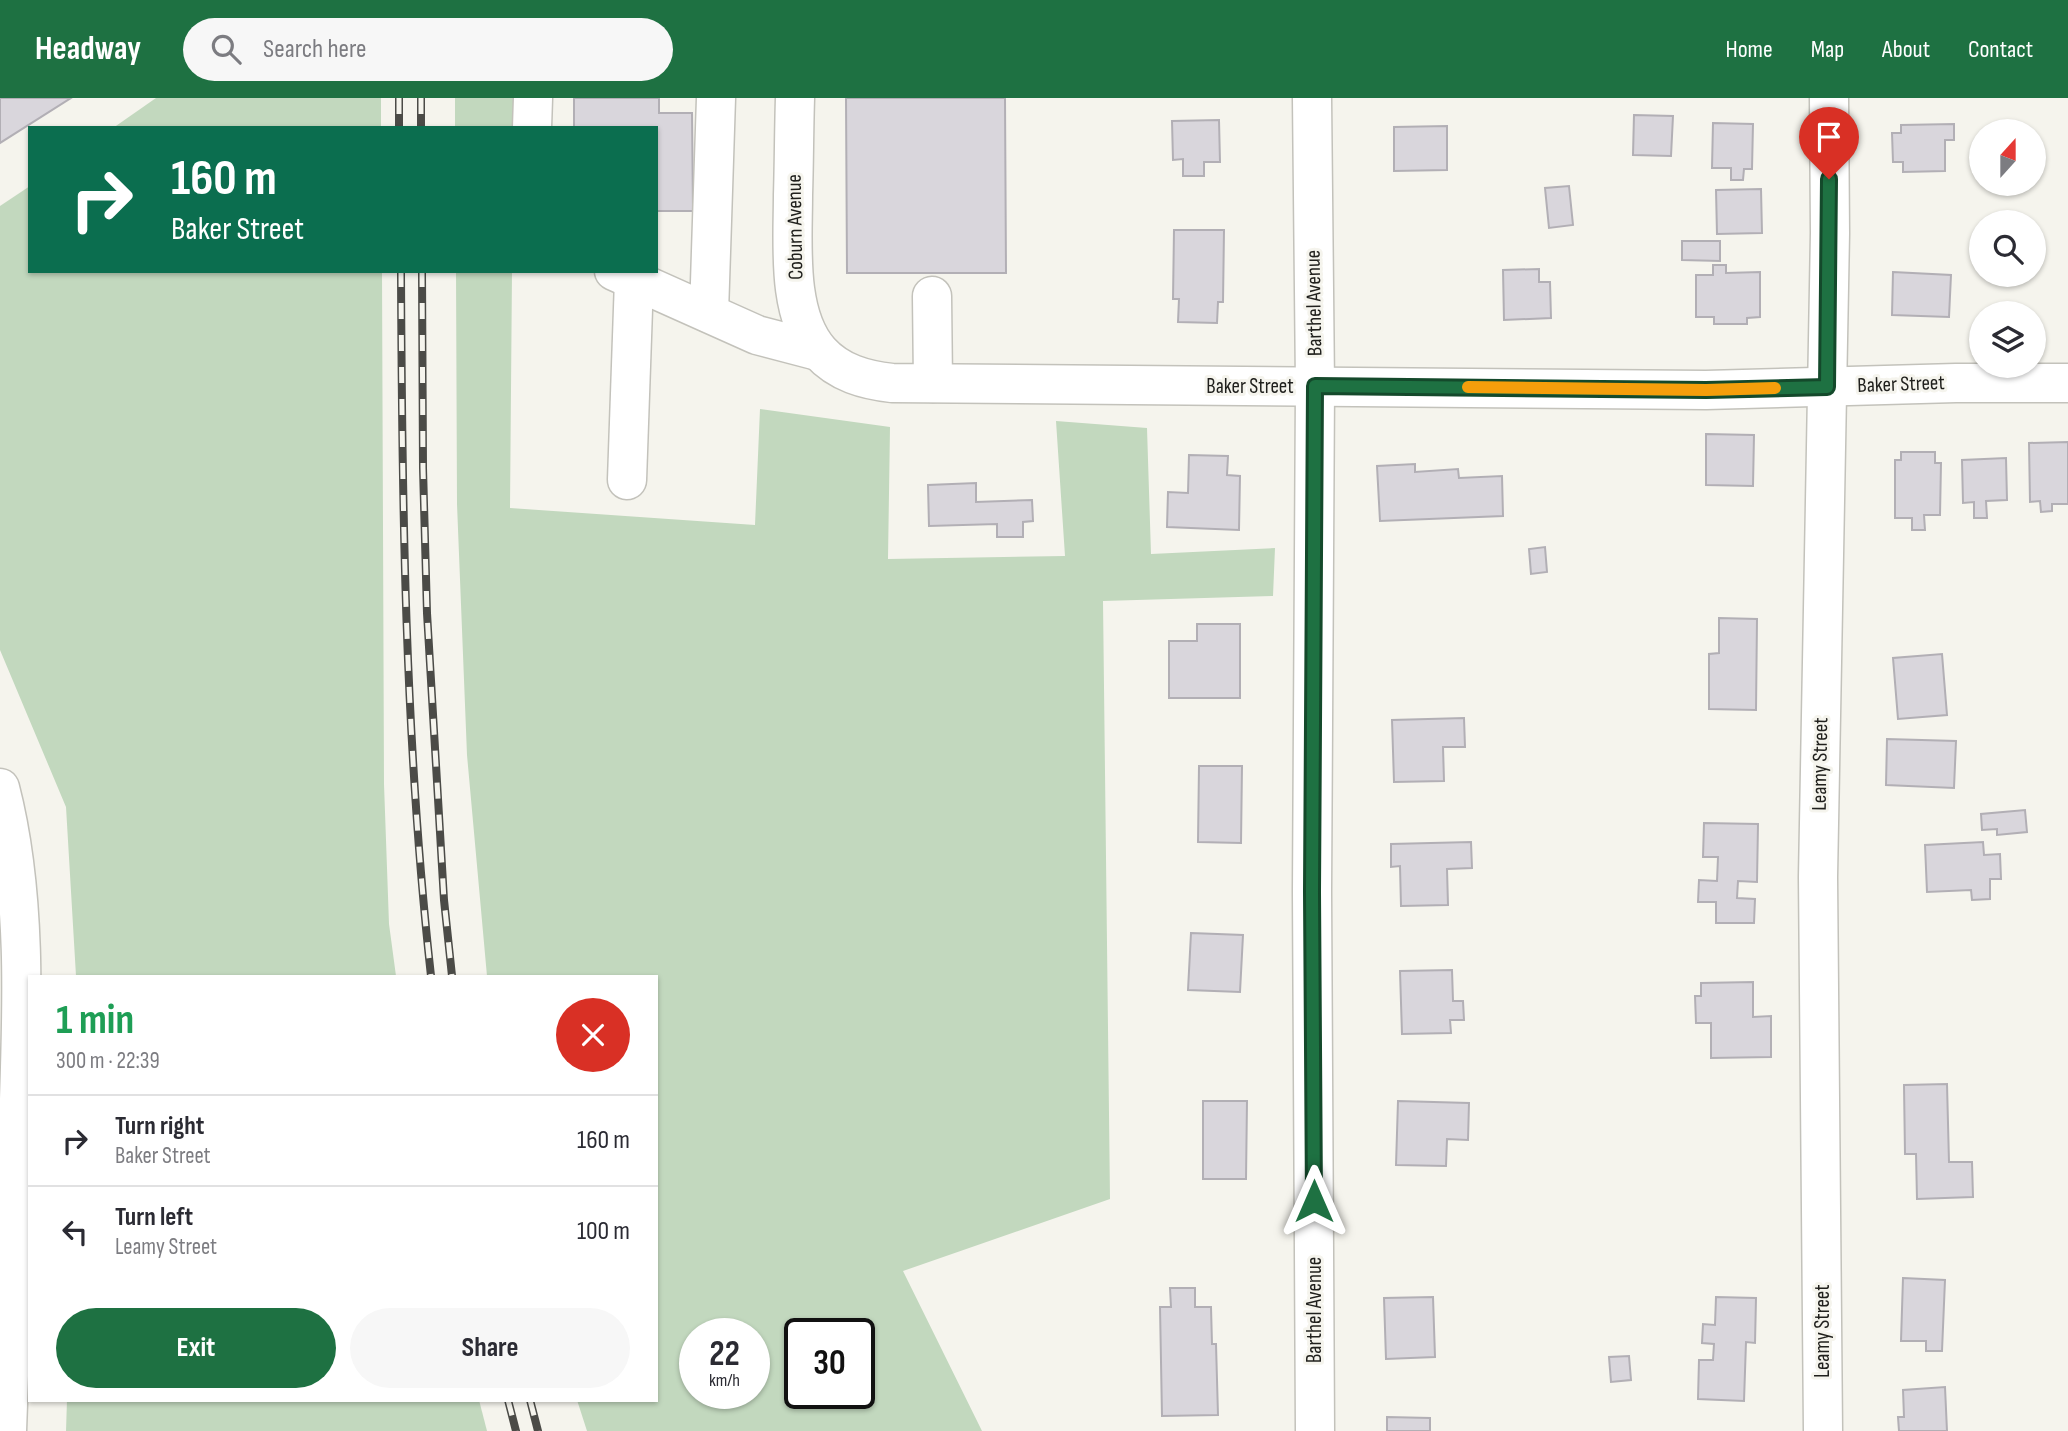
<!DOCTYPE html>
<html lang="en">
<head>
<meta charset="utf-8">
<style>
	:root { --surface:#fff; --page:#f7f7f7; --text:#2b2b33; --muted:#7c7c81; --line:#e1e1e2; --accent:#1e7142 }
	body { margin:0; font-family:"Sofia Sans Condensed",sans-serif; background:var(--page); color:var(--text); height:100vh; display:flex; flex-direction:column; font-size:26px; white-space:nowrap }
	* { box-sizing:border-box; margin:0 }
	p { font-size:23px; color:var(--muted) }
	.icon { flex:none; width:38px; height:38px; fill:none; stroke:currentColor; stroke-width:2; stroke-linecap:round; stroke-linejoin:round }
	.map { position:relative; flex:1; overflow:hidden }
	.details { position:absolute; left:28px; top:877px; width:630px; height:427px; display:flex; flex-direction:column; background:var(--surface); border-radius:0px; box-shadow:0 2px 5px #0004 }
	.details>* { flex:none }
	.top-card { position:absolute; left:28px; top:28px; width:630px; height:147px; border-radius:0px; box-shadow:0 2px 5px #0004; background:#0b6e4f; color:#fff; overflow:hidden }
	.needle { width:46px; rotate:21deg }
	.fabs { position:absolute; left:1969px; top:21px; display:grid; gap:14px }
	.fabs a { display:grid; place-items:center; width:77px; height:77px; border-radius:50%; background:var(--surface); box-shadow:0 2px 5px #0004; font-size:35px }
	.speed { position:absolute; left:679px; top:1220px; display:flex; gap:14px; font-size:35px; font-weight:700; text-align:center }
	.speed>* { display:grid; place-content:center; width:91px; height:91px; border-radius:50%; background:var(--surface); box-shadow:0 2px 5px #0004; line-height:1 }
	.speed small { font-size:18px; font-weight:400 }
	.speed .limit { border:4px solid #111; border-radius:10px; background:#fff; color:#111 }
	.pin { position:absolute; display:grid; place-items:center; width:60px; height:60px; color:#fff; margin:-72px -30px; border-radius:50% 50% 50% 0; rotate:-45deg; box-shadow:0 0 7px #0007 }
	.pin .icon { rotate:45deg }
	.me { position:absolute; width:77px; margin:-38px; rotate:0deg; stroke-linejoin:round; filter:drop-shadow(0 0 5px #0008) }
	.turn { display:flex; align-items:center; gap:24px; height:147px; padding:0 28px; font-size:32px }
	.turn .icon { width:91px; height:91px; stroke-width:2.5 }
	.turn b { display:block; font-size:49px; line-height:60px }
	.round { display:grid; place-items:center; flex:none; width:74px; height:74px; border-radius:37px; background:var(--page) }
	.headline { display:flex; align-items:center; justify-content:space-between; height:119px; padding:0 28px }
	h1 { font-size:42px; font-weight:700; line-height:52px; color:#1e9e55 }
	.button { display:flex; gap:14px; margin-top:auto; padding:14px 28px }
	.button a { flex:1; height:80px; border-radius:42px; background:var(--accent); color:#fff; font-size:28px; font-weight:700; line-height:80px; text-align:center }
	.button a+a { background:var(--page); color:var(--text) }
	ul { padding:0; list-style:none }
	li { display:flex; align-items:center; gap:21px; height:91px; padding:0 28px; border-top:2px solid var(--line) }
	li div { flex:1 }
	li b { display:block; font-size:26px }
	li em { font-style:normal }
	header { display:flex; align-items:center; gap:42px; box-sizing:border-box; height:98px; padding:0 35px; background:var(--accent); color:#fff }
	header strong { font-size:33px }
	nav { display:flex; gap:38px; margin-inline-start:auto; font-size:24px }
	.search { width:490px; height:63px; background:var(--page); display:flex; align-items:center; gap:18px; box-sizing:border-box; padding:0 24px; border-radius:38px; color:var(--muted); font-size:26px }
	.map>svg:first-child { display:block }
	.green { fill:#c2d8be; fill-rule:evenodd }
	.building { fill:#d9d6dc; stroke:#b2afb5; stroke-width:2 }
	.lines { fill:none; stroke-linecap:round; stroke-linejoin:round }
	.minor-casing { stroke:#c3c2bb; stroke-width:41 }
	.minor { stroke:#fff; stroke-width:38 }
	.rail-casing { stroke:#4b4b47; stroke-width:8 }
	.rail { stroke:#f5f4ed; stroke-width:5; stroke-dasharray:16; stroke-linecap:butt }
	.route-casing { stroke:#14492b; stroke-width:18 }
	.route { stroke:#1e7142; stroke-width:12 }
	.slow { stroke:#f59e0b; stroke-width:12 }
	.labels { text-anchor:middle; dominant-baseline:central; stroke-width:6; stroke-linejoin:round; paint-order:stroke }
	.street-label { font-size:21px; fill:#20201d; stroke:#f5f4ed }
</style>
</head>
<body>
<header>
<strong>Headway</strong>
<div class="search"><svg class="icon" aria-label="search" viewBox="0 0 24 24"><circle cx="10" cy="10" r="6"/><path d="M15 15l6 6"/></svg>Search here</div>
<nav><a>Home</a><a>Map</a><a>About</a><a>Contact</a></nav>
</header>
<div class="map">
<svg width="2068" height="1333" viewBox="0 0 2068 1333">
	<rect width="100%" height="100%" fill="#f5f4ed"/>
	<g class="green">
		<path d="M156 0H381V30H113Z"/>
		<rect x="455" y="0" width="59" height="30"/>
		<path d="M30 88V173H382L384 686 389 826 396 878H76L66 709 0 552V108Z"/>
		<path d="M456 173H512L510 410 755 427 760 311 890 329 888 461 1065 458 1056 323 1147 330 1151 456 1275 450 1273 498 1103 503 1110 1101 903 1173 982 1333H587L577 1302H656V878H487L467 657 457 406ZM695 1236H754V1295H695ZM800 1236H859V1295H800Z"/>
		<path d="M67 1302H479L487 1333H66Z"/>
	</g>
	<g class="building">
		<path d="M0 0H71L0 45Z"/>
		<path d="M574 0H659V15H692L693 113H656V30H574Z"/>
		<path d="M846 0H1005L1006 175H847Z"/>
		<path d="M1634 17 1673 18 1671 58 1633 57Z"/>
		<path d="M1219 22 1220 64H1204V78H1183V61L1173 62 1172 23Z"/>
		<path d="M1713 25 1753 26 1752 71H1744L1743 82H1731V70H1712Z"/>
		<path d="M1954 26V42H1945V73L1903 74V64H1893L1892 35H1901V27Z"/>
		<path d="M1447 28V72L1394 73V29Z"/>
		<path d="M1569 88 1573 127 1549 130 1545 90Z"/>
		<path d="M1761 91 1762 135 1717 136 1716 92Z"/>
		<path d="M1174 132H1224L1223 204H1218L1217 225 1178 224 1179 201H1173Z"/>
		<path d="M1682 143H1720V163L1682 162Z"/>
		<path d="M1713 167H1726V175L1760 174V219L1747 220V226H1714V219H1696V177H1713Z"/>
		<path d="M1539 171V184H1550L1551 220 1504 222 1503 172Z"/>
		<path d="M1893 174 1951 177 1949 219 1892 217Z"/>
		<path d="M1706 336 1754 337 1753 388 1706 387Z"/>
		<path d="M2068 344V406H2052V413L2041 414 2040 403 2030 404 2029 345Z"/>
		<path d="M1901 354H1935V365H1941L1940 417H1924L1925 432H1912V420H1895V362H1901Z"/>
		<path d="M1189 357 1228 358 1227 377 1240 378 1239 432 1167 429 1168 394 1188 395Z"/>
		<path d="M2006 360 2007 402 1986 403 1987 420H1974V404L1963 405 1962 362Z"/>
		<path d="M1415 366V374L1458 371 1459 380 1502 378 1503 418 1380 423 1377 368Z"/>
		<path d="M976 385V404L1032 402 1033 423 1023 424V439H997V426L929 428 928 387Z"/>
		<path d="M1545 449 1547 474 1531 476 1529 451Z"/>
		<path d="M1719 520 1757 521 1756 612 1709 611V556L1719 555Z"/>
		<path d="M1197 526H1240V600H1169V543H1197Z"/>
		<path d="M1942 556 1947 617 1898 621 1893 560Z"/>
		<path d="M1464 620 1465 649H1443L1444 683 1394 684 1392 622Z"/>
		<path d="M1887 641 1956 643 1954 690 1886 687Z"/>
		<path d="M1199 668H1242L1241 745 1198 744Z"/>
		<path d="M2025 712 2027 734 1997 737V731L1982 732 1981 716Z"/>
		<path d="M1704 725 1758 726 1757 784 1738 783 1737 800 1755 801 1754 825H1716V804H1698L1699 782 1717 783 1718 759H1703Z"/>
		<path d="M1471 744 1472 770 1447 771 1448 807 1401 808 1400 768 1391 769V746Z"/>
		<path d="M1983 744 1984 757 2000 756 2001 781H1990V801L1972 802 1971 792 1927 794 1925 747Z"/>
		<path d="M1191 835 1243 837 1240 894 1188 892Z"/>
		<path d="M1452 872 1453 903H1463L1464 922H1450L1451 935 1402 936 1400 873Z"/>
		<path d="M1753 884V919L1771 918V959L1711 960V925H1696L1695 898H1701V885Z"/>
		<path d="M1947 986 1949 1064H1972L1973 1099 1917 1101 1916 1056H1905L1904 987Z"/>
		<path d="M1203 1003H1247L1246 1081H1203Z"/>
		<path d="M1398 1003 1469 1005 1468 1042 1447 1041 1446 1068 1396 1067Z"/>
		<path d="M1903 1180 1945 1182 1942 1253H1926V1243H1901Z"/>
		<path d="M1170 1190H1195V1209H1211L1212 1246H1216L1218 1317 1162 1318 1160 1209H1171Z"/>
		<path d="M1433 1199 1435 1259 1386 1261 1384 1200Z"/>
		<path d="M1716 1199 1756 1200 1755 1245 1746 1244 1744 1303 1698 1301 1699 1262H1713L1714 1246 1702 1245 1703 1226 1715 1227Z"/>
		<path d="M1629 1258 1631 1282 1611 1284 1609 1259Z"/>
		<path d="M1945 1289 1947 1333H1899L1898 1319H1904L1903 1292Z"/>
		<path d="M1387 1319 1430 1320V1333H1387Z"/>
	</g>
	<g class="lines">
		<g class="minor-casing">
			<g id="minor">
				<path d="M795 0C794 32 794 65 793 97 793 144 786 217 820 254 839 275 865 282 892 285L1706 292 1956 285H2068"/>
				<path d="M1312 0 1315 288 1312 794 1315 1333"/>
				<path d="M532 30 533 0"/>
				<path d="M614 173 757 237 818 253"/>
				<path d="M932 198 933 285"/>
				<path d="M709 215 716 0"/>
				<path d="M627 382 634 182"/>
				<path d="M0 690C28 798 22 919 18 1029 14 1131 10 1232 7 1333"/>
				<path d="M1823 1333 1818 779 1830 135 1829 0"/>
			</g>
		</g>
		<use href="#minor" class="minor"/>
		<g class="rail-casing">
			<g id="rail">
				<path d="M399 0V30"/>
				<path d="M421 0V30"/>
				<path d="M401 173C402 408 405 644 431 878"/>
				<path d="M422 173 423 370 427 515 444 802 452 878"/>
				<path d="M508 1302 516 1333"/>
				<path d="M530 1302 538 1333"/>
			</g>
		</g>
		<use href="#rail" class="rail"/>
	</g>
	<g class="lines">
		<g class="route-casing">
			<path id="route" d="M1314 1103 1312 794 1315 288 1706 292 1827 289 1829 81"/>
		</g>
		<use href="#route" class="route"/>
		<path class="slow" d="M1468 289 1706 292 1775 290"/>
	</g>
	<g class="labels">
		<g class="street-label">
			<text transform="translate(795 129) rotate(-91)">Coburn Avenue</text>
			<text transform="translate(1314 205) rotate(-91)">Barthel Avenue</text>
			<text transform="translate(1901 286) rotate(-2)">Baker Street</text>
			<text x="1250" y="288">Baker Street</text>
			<text transform="translate(1820 666) rotate(-89)">Leamy Street</text>
			<text transform="translate(1314 1212) rotate(-90)">Barthel Avenue</text>
			<text transform="translate(1822 1233) rotate(-90)">Leamy Street</text>
		</g>
	</g>
</svg>
<div class="fabs">
<a><svg class="needle" viewBox="-14 -14 28 28"><path d="M0-13l5 13h-10z" fill="#e53935"/><path d="M0 13l5-13h-10z" fill="#7c7c81"/></svg></a>
<a><svg class="icon" aria-label="search" viewBox="0 0 24 24"><circle cx="10" cy="10" r="6"/><path d="M15 15l6 6"/></svg></a>
<a><svg class="icon" aria-label="layers" viewBox="0 0 24 24"><path d="M12 4l9 5-9 5-9-5zM3 14l9 5 9-5"/></svg></a>
</div>
<div class="speed"><div>22<small>km/h</small></div><div class="limit">30</div></div>
<div class="pin" style="left:1829px;top:81px;background:#d93025"><svg class="icon" aria-label="arrive" viewBox="0 0 24 24"><path d="M6 21V4h12l-3 4 3 4H6"/></svg></div>
<svg class="me" style="left:1314px;top:1103px" viewBox="-20 -20 40 40"><path d="M0-17L14 15 0 8-14 15z" fill="#1e7142" stroke="#fff" stroke-width="4"/></svg>
<div class="top-card">
<div class="turn"><svg class="icon" aria-label="right" viewBox="0 0 24 24"><path d="M7 20v-9h11M14 6l5 5-5 5"/></svg><div><b>160 m</b>Baker Street</div></div>
</div>
<section class="details">
<div class="headline"><div><h1>1 min</h1><p>300 m · 22:39</p></div><a class="round" style="background:#d93025;color:#fff"><svg class="icon" aria-label="close" viewBox="0 0 24 24"><path d="M6 6l12 12M18 6L6 18"/></svg></a></div>
<ul>
<li><svg class="icon" aria-label="right" viewBox="0 0 24 24"><path d="M7 20v-9h11M14 6l5 5-5 5"/></svg><div><b>Turn right</b><p>Baker Street</p></div><em>160 m</em></li>
<li><svg class="icon" aria-label="left" viewBox="0 0 24 24"><path d="M17 20v-9H6M10 6l-5 5 5 5"/></svg><div><b>Turn left</b><p>Leamy Street</p></div><em>100 m</em></li>
</ul>
<div class="button"><a>Exit</a><a>Share</a></div>
</section>
</div>
</body>
</html>
